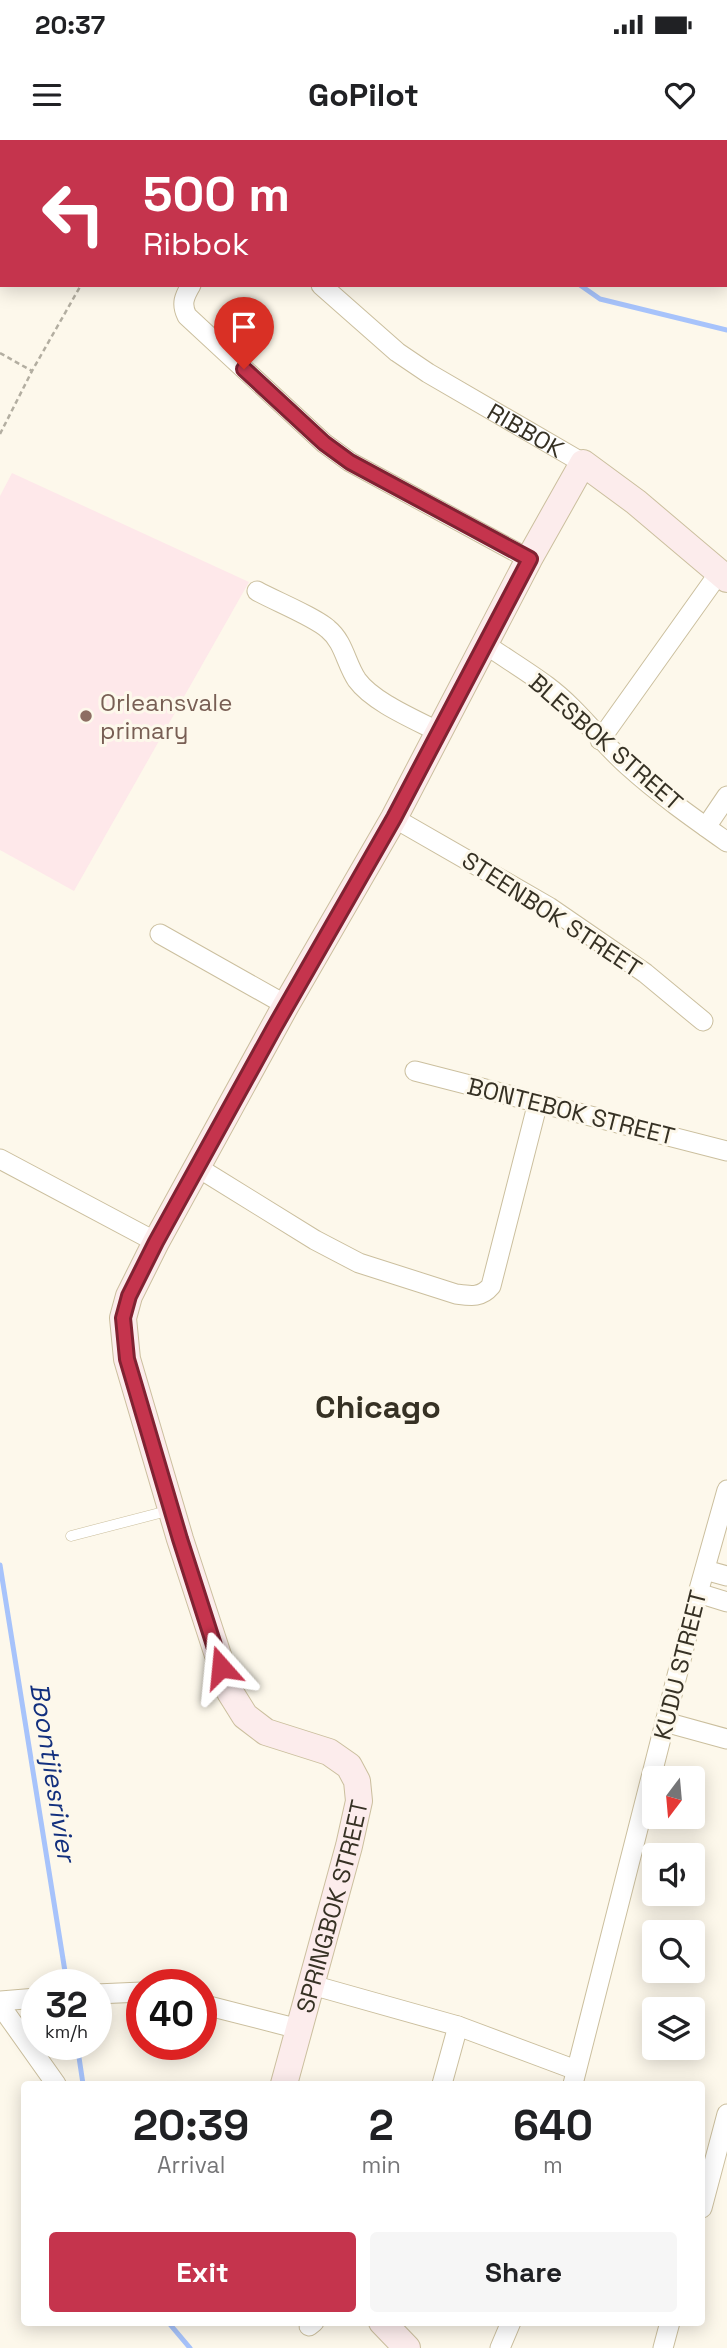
<!DOCTYPE html>
<html lang="en">
<head>
<meta charset="utf-8">
<style>
	:root { --surface:#fff; --page:#f6f6f6; --text:#202124; --muted:#757577; --accent:#c5344d }
	body { margin:0; font-family:"Space Grotesk",sans-serif; background:var(--page); color:var(--text); height:100vh; display:flex; flex-direction:column; font-size:26px; white-space:nowrap }
	* { box-sizing:border-box; margin:0 }
	p { font-size:23px; color:var(--muted) }
	.icon { flex:none; width:38px; height:38px; fill:none; stroke:currentColor; stroke-width:2; stroke-linecap:round; stroke-linejoin:round }
	.map { position:relative; flex:1; overflow:hidden }
	.drawer { position:absolute; left:21px; top:1941px; width:684px; height:245px; display:flex; flex-direction:column; background:var(--surface); border-radius:7px; box-shadow:0 4px 18px #0003 }
	.drawer>* { flex:none }
	.guide { position:absolute; left:0px; top:0px; width:728px; height:147px; box-shadow:0 4px 18px #0003; background:#c5344d; color:#fff; overflow:hidden }
	.needle { width:46px; rotate:196deg }
	.fabs { position:absolute; left:642px; top:1626px; display:grid; gap:14px }
	.fabs a { display:grid; place-items:center; width:63px; height:63px; border-radius:7px; background:var(--surface); box-shadow:0 4px 18px #0003; font-size:35px }
	.speed { position:absolute; left:21px; top:1829px; display:flex; gap:14px; font-size:35px; font-weight:700; text-align:center }
	.speed>* { display:grid; place-content:center; width:91px; height:91px; border-radius:50%; background:var(--surface); box-shadow:0 4px 18px #0003; line-height:1 }
	.speed small { font-size:18px; font-weight:400 }
	.speed .limit { border:10px solid #d22; background:#fff; color:#111 }
	.pin { position:absolute; display:grid; place-items:center; width:60px; height:60px; color:#fff; margin:-72px -30px; border-radius:50% 50% 50% 0; rotate:-45deg; box-shadow:0 0 7px #0007 }
	.pin .icon { rotate:45deg }
	.me { position:absolute; width:77px; margin:-38px; rotate:342deg; stroke-linejoin:round; filter:drop-shadow(0 0 5px #0008) }
	.turn { display:flex; align-items:center; gap:24px; height:147px; padding:0 28px; font-size:32px }
	.turn .icon { width:91px; height:91px; stroke-width:2.5 }
	.turn b { display:block; font-size:49px; line-height:60px }
	.eta { display:flex; justify-content:space-evenly; align-items:center; height:119px; text-align:center }
	.eta b { font-size:42px; font-weight:700; line-height:49px }
	.cta { display:flex; gap:14px; margin-top:auto; padding:14px 28px }
	.cta a { flex:1; height:80px; border-radius:7px; background:var(--accent); color:#fff; font-size:28px; font-weight:700; line-height:80px; text-align:center }
	.cta a+a { background:var(--page); color:var(--text) }
	.status { display:flex; justify-content:space-between; align-items:center; height:49px; padding:0 35px; background:var(--surface); direction:ltr }
	.status svg { height:19px; fill:currentColor }
	header { display:flex; justify-content:space-between; align-items:center; height:91px; padding:0 28px; background:var(--surface); font-size:32px; font-weight:700 }
	.map>svg:first-child { display:block }
	.education { fill:#fee8ea }
	.lines { fill:none; stroke-linecap:round; stroke-linejoin:round }
	.stream { stroke:#a7c3fb; stroke-width:5 }
	.lane-casing { stroke:#cbbf9e; stroke-width:11 }
	.street-casing { stroke:#cbbf9e; stroke-width:21 }
	.secondary-casing { stroke:#cbbf9e; stroke-width:28 }
	.path { stroke:#b3aea1; stroke-width:2.5; stroke-dasharray:5 3.5; stroke-linecap:butt }
	.lane { stroke:#fff; stroke-width:10 }
	.street { stroke:#fff; stroke-width:19 }
	.secondary { stroke:#fcecec; stroke-width:26 }
	.route-casing { stroke:#802232; stroke-width:18 }
	.route { stroke:#c5344d; stroke-width:12 }
	.education-dot { fill:#8d6e63; stroke:#fdf8eb; stroke-width:2.5 }
	.labels { text-anchor:middle; dominant-baseline:central; stroke-width:6; stroke-linejoin:round; paint-order:stroke }
	.street-label { font-size:24px; fill:#363124; stroke:#fdf8eb }
	.education-label { font-size:24px; fill:#785e54; stroke:#fdf8eb; text-anchor:start }
	.water-label { font-size:26px; font-style:italic; fill:#13307e; stroke:#fdf8eb }
	.district-label { font-size:32px; font-weight:bold; fill:#363124; stroke:#fdf8eb }
</style>
</head>
<body>
<div class="status"><b>20:37</b><svg viewBox="0 0 49 12"><path d="M0 12V9h3v3zM5 12V6h3v6zM10 12V3h3v9zM15 12V0h3v12zM26 1h20v11H26zM47 4h2v5h-2z"/></svg></div>
<header><svg class="icon" aria-label="menu" viewBox="0 0 24 24"><path d="M4 6h16M4 12h16M4 18h16"/></svg>GoPilot<svg class="icon" aria-label="heart" viewBox="0 0 24 24"><path d="M12 20l-8-8c-3-5 5-10 8-4 3-6 11-1 8 4z"/></svg></header>
<div class="map">
<svg width="727" height="2208" viewBox="0 0 727 2208">
	<rect width="100%" height="100%" fill="#fdf8eb"/>
	<path class="education" d="M12 333 249 442 74 751 0 710V356Z"/>
	<g class="lines">
		<g class="stream">
			<path d="M306 0 307 2"/>
			<path d="M580 145 600 159 727 190"/>
			<path d="M0 1425 67 1844"/>
			<path d="M77 1904 83 1944"/>
			<path d="M168 2182 190 2208"/>
		</g>
		<g class="lane-casing">
			<path id="lane" d="M71 1396 171 1370"/>
		</g>
		<g class="street-casing">
			<g id="street">
				<path d="M595 0 598 2"/>
				<path d="M726 57H727"/>
				<path d="M191 145C184 157 181 164 187 176L324 303 350 322 529 419"/>
				<path id="s1" d="M321 145 397 212 428 233 583 323"/>
				<path d="M257 451C275 461 315 477 328 489 344 502 346 524 357 540 373 562 414 579 439 592"/>
				<path d="M485 504C505 518 527 531 547 546 578 569 600 601 628 626 659 654 693 678 727 702"/>
				<path d="M600 600 719 433"/>
				<path d="M394 678 549 767 645 833 703 881"/>
				<path d="M706 687 727 656"/>
				<path d="M160 794 286 865"/>
				<path d="M415 931 727 1011"/>
				<path d="M0 1019 156 1102"/>
				<path d="M197 1027 315 1100 359 1123 456 1154C471 1156 481 1158 491 1146L538 962"/>
				<path d="M705 1430 727 1436"/>
				<path d="M698 1453 727 1462"/>
				<path d="M665 1582 727 1599"/>
				<path d="M312 1845 458 1886 576 1930"/>
				<path d="M96 1854 142 1852"/>
				<path d="M0 1861 37 1858"/>
				<path d="M201 1864 299 1889"/>
				<path d="M0 1865 56 1944"/>
				<path d="M442 1944 458 1886"/>
				<path d="M573 1944 698 1453 727 1350"/>
				<path d="M702 2068 727 1974"/>
				<path d="M309 2186 314 2182"/>
				<path d="M500 2208 511 2182"/>
				<path d="M663 2208 670 2182"/>
			</g>
		</g>
		<g class="secondary-casing">
			<g id="secondary">
				<path id="s2" d="M284 1944 349 1706 359 1661 357 1641 349 1626 329 1612 266 1592 245 1576 230 1552 180 1399 127 1219 123 1178 129 1156 156 1102 286 865 394 678 529 419 583 323 636 362 727 439"/>
				<path d="M382 2182 407 2208"/>
			</g>
		</g>
		<g class="path">
			<path d="M164 2 165 0"/>
			<path d="M0 213 32 231 81 145"/>
			<path d="M0 294 32 231"/>
		</g>
		<use href="#lane" class="lane"/>
		<use href="#street" class="street"/>
		<use href="#secondary" class="secondary"/>
	</g>
	<g class="lines">
		<g class="route-casing">
			<path id="route" d="M221 1527 180 1399 127 1219 123 1178 129 1156 156 1102 274 888 394 678 530 419 350 322 324 303 244 229"/>
		</g>
		<use href="#route" class="route"/>
	</g>
	<circle class="education-dot" cx="86" cy="576" r="7"/>
	<g class="labels">
		<g class="street-label">
			<text stroke="none"><textPath href="#s1" startOffset="252">RIBBOK</textPath></text>
			<text transform="translate(606 602) rotate(41)">BLESBOK STREET</text>
			<text transform="translate(552 774) rotate(33)">STEENBOK STREET</text>
			<text transform="translate(571 971) rotate(14)">BONTEBOK STREET</text>
			<text transform="translate(680 1525) rotate(-76)">KUDU STREET</text>
			<text stroke="none"><textPath href="#s2" startOffset="184">SPRINGBOK STREET</textPath></text>
		</g>
		<g class="education-label">
			<text x="100" y="562">Orleansvale<tspan x="100" dy="28">primary</tspan></text>
		</g>
		<g class="water-label">
			<text transform="translate(53 1632) rotate(81)">Boontjiesrivier</text>
		</g>
		<g class="district-label">
			<text x="378" y="1267">Chicago</text>
		</g>
	</g>
</svg>
<div class="fabs">
<a><svg class="needle" viewBox="-14 -14 28 28"><path d="M0-13l5 13h-10z" fill="#e53935"/><path d="M0 13l5-13h-10z" fill="#757577"/></svg></a>
<a><svg class="icon" aria-label="sound" viewBox="0 0 24 24"><path d="M4 9h4l5-4v14l-5-4H4zM17 9q2 3 0 6"/></svg></a>
<a><svg class="icon" aria-label="search" viewBox="0 0 24 24"><circle cx="10" cy="10" r="6"/><path d="M15 15l6 6"/></svg></a>
<a><svg class="icon" aria-label="layers" viewBox="0 0 24 24"><path d="M12 4l9 5-9 5-9-5zM3 14l9 5 9-5"/></svg></a>
</div>
<div class="speed"><div>32<small>km/h</small></div><div class="limit">40</div></div>
<div class="pin" style="left:244px;top:229px;background:#d93025"><svg class="icon" aria-label="arrive" viewBox="0 0 24 24"><path d="M6 21V4h12l-3 4 3 4H6"/></svg></div>
<svg class="me" style="left:221px;top:1527px" viewBox="-20 -20 40 40"><path d="M0-17L14 15 0 8-14 15z" fill="#c5344d" stroke="#fff" stroke-width="4"/></svg>
<div class="guide">
<div class="turn"><svg class="icon" aria-label="left" viewBox="0 0 24 24"><path d="M17 20v-9H6M10 6l-5 5 5 5"/></svg><div><b>500 m</b>Ribbok</div></div>
</div>
<section class="drawer">
<div class="eta">
<div><b>20:39</b><p>Arrival</p></div>
<div><b>2</b><p>min</p></div>
<div><b>640</b><p>m</p></div>
</div>
<div class="cta"><a>Exit</a><a>Share</a></div>
</section>
</div>
</body>
</html>
